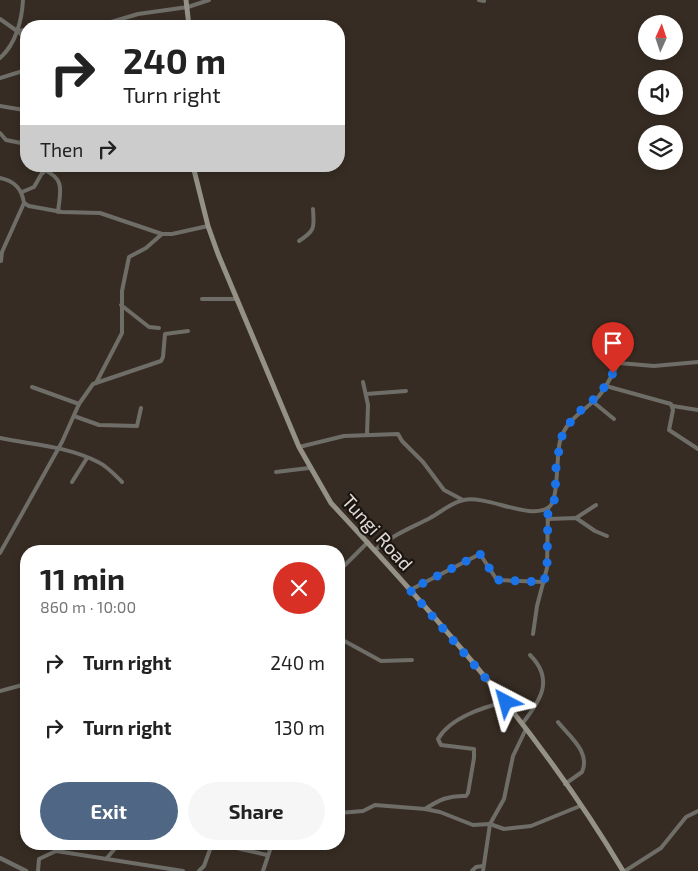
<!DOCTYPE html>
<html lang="en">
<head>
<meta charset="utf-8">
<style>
	:root { --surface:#fff; --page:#f6f6f6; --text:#222; --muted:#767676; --accent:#4f6784 }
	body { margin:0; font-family:"Exo 2",sans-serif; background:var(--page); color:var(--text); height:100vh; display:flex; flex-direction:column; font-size:19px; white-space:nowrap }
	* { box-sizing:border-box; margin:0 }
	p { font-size:16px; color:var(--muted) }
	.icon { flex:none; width:28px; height:28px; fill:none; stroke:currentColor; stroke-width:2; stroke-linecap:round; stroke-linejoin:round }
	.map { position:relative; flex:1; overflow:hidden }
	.panel { position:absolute; left:20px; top:545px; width:325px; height:305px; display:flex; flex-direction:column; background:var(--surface); border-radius:20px; box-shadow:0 2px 8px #0003 }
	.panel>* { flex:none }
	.top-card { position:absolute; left:20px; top:20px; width:325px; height:152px; border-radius:20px; box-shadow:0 2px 8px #0003; background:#fff; color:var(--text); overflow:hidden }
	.needle { width:32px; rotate:3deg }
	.controls { position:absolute; left:638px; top:15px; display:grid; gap:10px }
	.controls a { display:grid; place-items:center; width:45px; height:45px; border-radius:50%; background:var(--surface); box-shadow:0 2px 8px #0003; font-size:25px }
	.pin { position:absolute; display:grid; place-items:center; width:42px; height:42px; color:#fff; margin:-51px -21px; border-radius:50% 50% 50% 0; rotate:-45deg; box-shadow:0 0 5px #0007 }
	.pin .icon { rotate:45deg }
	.me { position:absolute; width:55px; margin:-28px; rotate:321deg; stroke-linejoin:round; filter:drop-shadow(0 0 4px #0008) }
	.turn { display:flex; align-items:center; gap:18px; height:105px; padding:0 20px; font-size:22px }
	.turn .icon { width:65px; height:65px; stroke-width:2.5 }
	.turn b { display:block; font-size:35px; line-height:42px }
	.then { display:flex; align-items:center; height:48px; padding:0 20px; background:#0003; gap:10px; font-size:19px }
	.round { display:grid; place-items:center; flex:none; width:52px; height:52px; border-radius:26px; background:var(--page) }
	.head { display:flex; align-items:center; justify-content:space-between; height:85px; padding:0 20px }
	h1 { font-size:30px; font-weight:700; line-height:38px }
	.action { display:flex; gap:10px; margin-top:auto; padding:10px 20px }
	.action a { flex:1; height:58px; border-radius:30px; background:var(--accent); color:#fff; font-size:20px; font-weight:700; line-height:58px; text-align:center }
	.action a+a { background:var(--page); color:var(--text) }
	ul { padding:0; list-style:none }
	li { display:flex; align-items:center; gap:15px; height:65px; padding:0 20px }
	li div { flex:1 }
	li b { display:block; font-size:19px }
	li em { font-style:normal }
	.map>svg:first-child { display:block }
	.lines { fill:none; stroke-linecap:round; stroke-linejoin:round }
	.minor { stroke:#6f6d67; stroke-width:4 }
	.tertiary { stroke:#6f6d67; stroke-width:4.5 }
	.secondary { stroke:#949187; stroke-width:5 }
	.route { stroke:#1a73e8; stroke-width:9; stroke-dasharray:0 16.2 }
	.labels { text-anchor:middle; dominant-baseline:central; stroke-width:4.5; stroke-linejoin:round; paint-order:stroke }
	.street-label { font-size:19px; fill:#e0d9d4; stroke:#1a1511 }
</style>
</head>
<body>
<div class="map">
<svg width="698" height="871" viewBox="0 0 698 871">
	<rect width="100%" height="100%" fill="#362c23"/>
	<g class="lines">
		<g class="minor">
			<path d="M479 0 484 1"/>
			<path d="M0 19 17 31 26 30"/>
			<path d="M98 26 138 14 188 7 209 0"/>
			<path d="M17 31 26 38"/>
			<path d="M0 58C16 44 22 20 23 0"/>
			<path d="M0 78 26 70"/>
			<path d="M0 106 24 110 22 142"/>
			<path d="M0 133 6 140 26 144"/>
			<path d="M38 166 43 173"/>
			<path d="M44 170C66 179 60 192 58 212"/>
			<path d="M0 178C15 181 22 189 24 203L29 206 62 212 100 213 162 234H172L208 226"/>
			<path d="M22 192 34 187 46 166"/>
			<path d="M299 241C316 230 314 227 313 209"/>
			<path d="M1 261 2 252 24 203"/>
			<path d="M202 299H237"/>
			<path d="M121 305 149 327 159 328"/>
			<path d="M363 382 368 405 367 435"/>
			<path d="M96 383 122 333V291L129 257 146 248 162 234"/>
			<path d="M606 386 671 404 673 410 669 430 698 449"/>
			<path d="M32 387 79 404"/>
			<path d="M366 394 406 391"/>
			<path d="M592 401 614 419"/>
			<path d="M673 406 698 410"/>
			<path d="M74 416 99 425 137 426 141 408"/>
			<path d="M0 438C33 445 67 446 98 462 107 466 115 475 122 482"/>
			<path d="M299 447 344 436 398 434 402 441 423 462 444 490 463 500"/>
			<path d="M276 472 309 468"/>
			<path d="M72 482 87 458"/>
			<path d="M576 518 596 505"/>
			<path d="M548 519 576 518 595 531 607 536"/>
			<path d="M375 550C392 535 411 528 430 518 441 512 452 502 464 500 487 495 531 521 549 507 559 500 556 456 560 441 566 419 585 411 599 396 607 386 612 374 619 363L654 366 698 362"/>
			<path d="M0 553 62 442 79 404 93 384 161 361 163 357 165 334 188 331"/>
			<path d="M339 571 368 542"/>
			<path d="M410 590 480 554 497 580 544 582"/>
			<path d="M533 634 537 606 547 568 548 508"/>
			<path d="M339 638 381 661 412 660"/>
			<path d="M0 691 26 684"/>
			<path d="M558 722C569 736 591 752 582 772L565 784"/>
			<path d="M522 724C540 701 555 680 530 655"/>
			<path d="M425 809C439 800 449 795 466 796L468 793 474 758V749L441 745 438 739C450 718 483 707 506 702"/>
			<path d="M339 813 363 811 375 805 425 809 440 812 473 825 490 824 504 829 531 826 580 806"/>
			<path d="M219 844 267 855"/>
			<path d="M106 859 119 844"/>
			<path d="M38 871 39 859 56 851 183 871"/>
			<path d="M199 871 204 866 212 844"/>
			<path d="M263 871 272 844"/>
			<path d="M472 871 476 867 483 866"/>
			<path d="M483 871 490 824 504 799 513 756 526 729"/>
			<path d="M625 871 661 848 686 817 698 811"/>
		</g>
		<path class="tertiary" d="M0 858 26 871"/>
		<g class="secondary">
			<path d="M186 0 189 26"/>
			<path d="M193 166 208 226 218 254 299 447 331 503C437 617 543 736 623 871"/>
		</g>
	</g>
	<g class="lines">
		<path class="route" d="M506 702 410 590 480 554 497 580 544 582 547 568 548 508 555 499 556 468 561 438 574 416 600 394 613 373"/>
	</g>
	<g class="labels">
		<g class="street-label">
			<text transform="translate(378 532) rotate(48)">Tungi Road</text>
		</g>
	</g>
</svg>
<div class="controls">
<a><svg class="needle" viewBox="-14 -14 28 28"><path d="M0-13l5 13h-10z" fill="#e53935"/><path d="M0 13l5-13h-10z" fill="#767676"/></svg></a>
<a><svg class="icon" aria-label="sound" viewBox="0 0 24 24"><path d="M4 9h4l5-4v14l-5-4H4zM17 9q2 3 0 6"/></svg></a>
<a><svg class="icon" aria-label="layers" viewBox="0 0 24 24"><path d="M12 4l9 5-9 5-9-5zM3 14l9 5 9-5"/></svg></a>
</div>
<div class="pin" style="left:613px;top:373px;background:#d93025"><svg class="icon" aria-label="arrive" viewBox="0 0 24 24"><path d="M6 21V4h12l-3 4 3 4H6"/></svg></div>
<svg class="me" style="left:506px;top:702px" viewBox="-20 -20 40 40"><path d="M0-17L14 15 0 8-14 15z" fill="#1a73e8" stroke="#fff" stroke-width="4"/></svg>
<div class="top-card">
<div class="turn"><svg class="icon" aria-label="right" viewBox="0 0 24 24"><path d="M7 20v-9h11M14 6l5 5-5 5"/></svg><div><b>240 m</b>Turn right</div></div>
<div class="then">Then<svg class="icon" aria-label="right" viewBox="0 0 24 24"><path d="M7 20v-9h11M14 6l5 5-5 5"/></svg></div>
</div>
<section class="panel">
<div class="head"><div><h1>11 min</h1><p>860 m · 10:00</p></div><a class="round" style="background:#d93025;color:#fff"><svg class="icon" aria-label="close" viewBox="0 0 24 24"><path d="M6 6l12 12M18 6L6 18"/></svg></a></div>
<ul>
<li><svg class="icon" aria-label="right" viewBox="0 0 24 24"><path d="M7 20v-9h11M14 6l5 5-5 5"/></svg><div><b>Turn right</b></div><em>240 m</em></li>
<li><svg class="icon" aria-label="right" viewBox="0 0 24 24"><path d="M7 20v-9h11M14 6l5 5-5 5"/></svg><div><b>Turn right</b></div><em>130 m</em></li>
</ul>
<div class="action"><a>Exit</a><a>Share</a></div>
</section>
</div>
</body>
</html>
